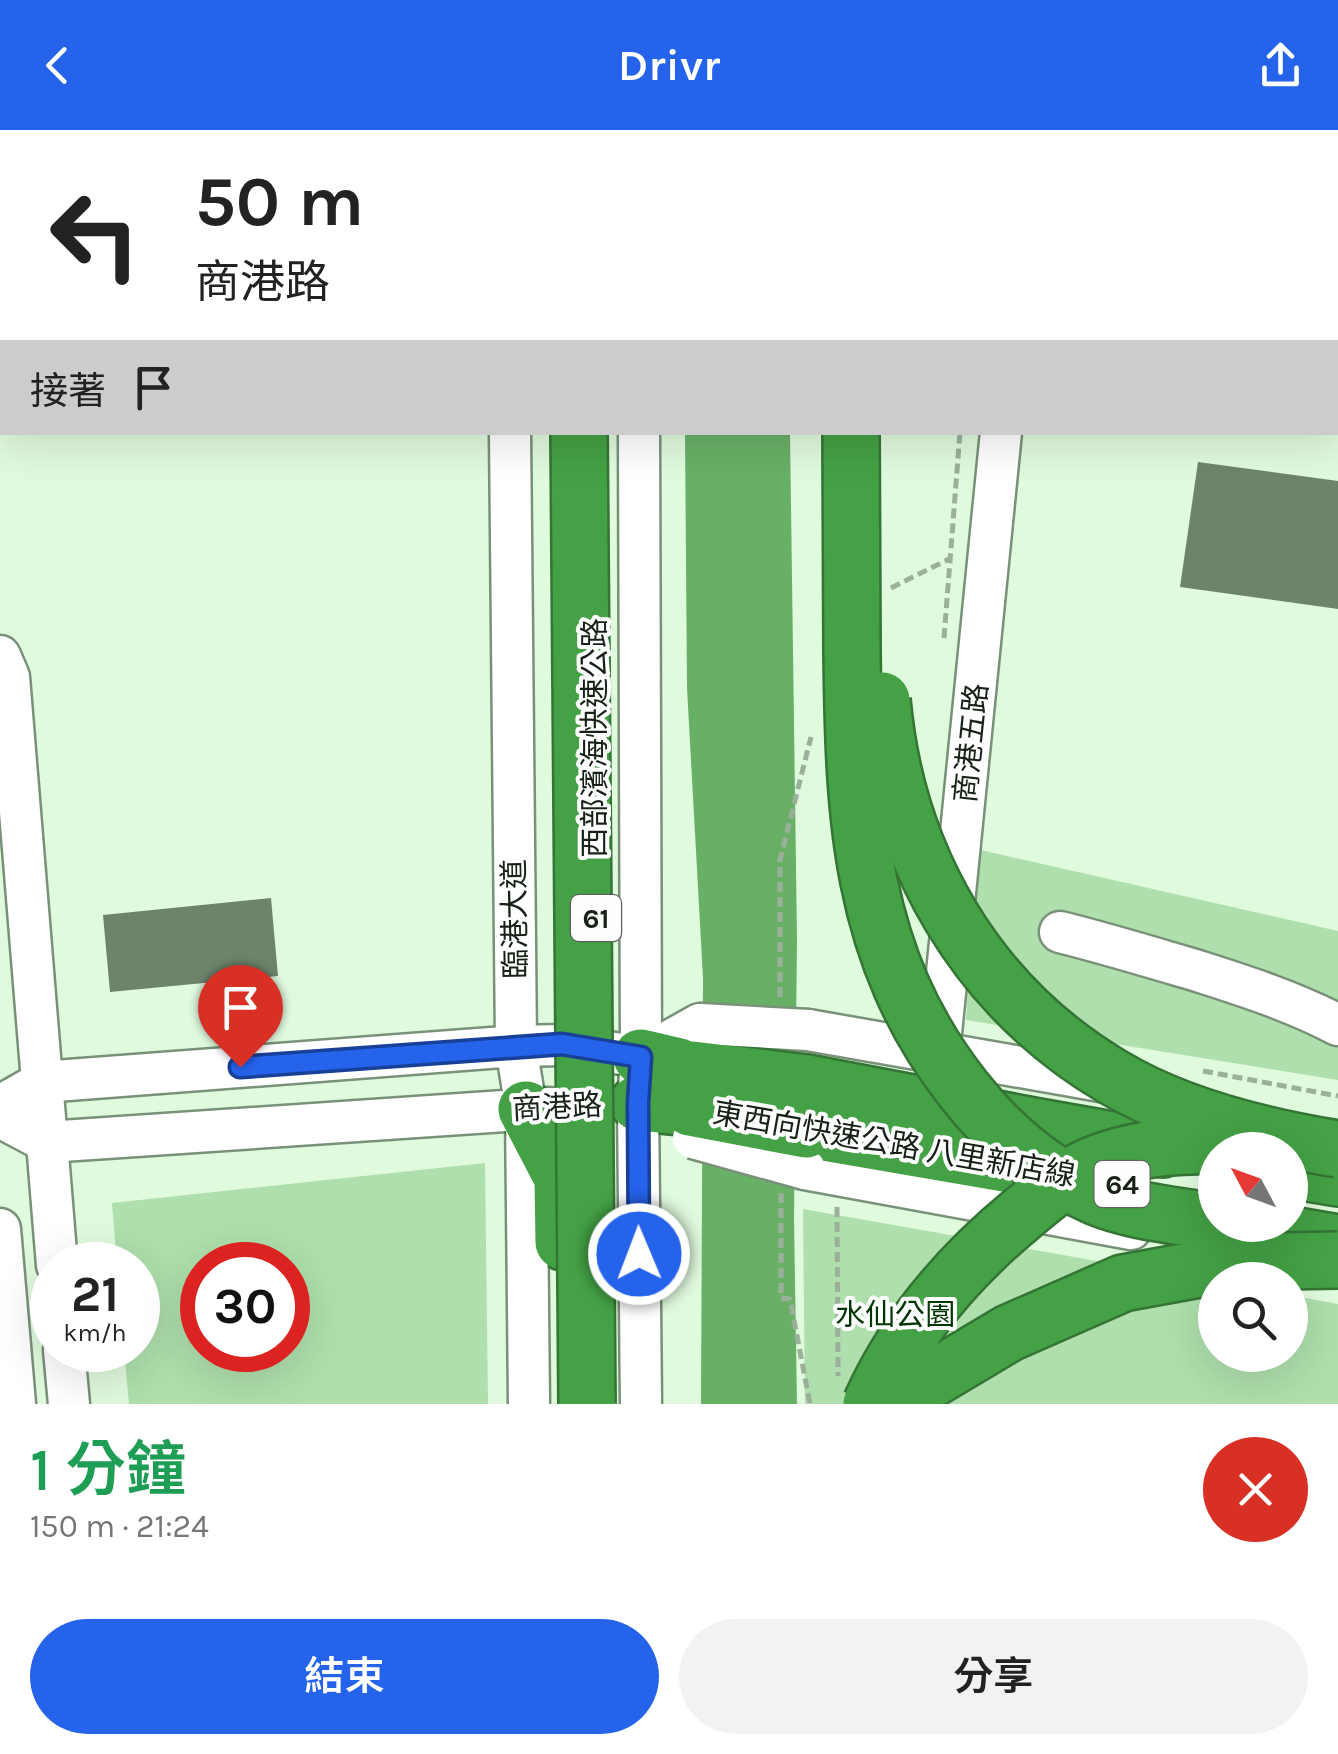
<!DOCTYPE html>
<html lang="zh-TW">
<head>
<meta charset="utf-8">
<style>
	:root { --surface:#fff; --page:#f2f2f2; --text:#222; --muted:#767676; --accent:#2563eb }
	body { margin:0; font-family:Karla,"Noto Sans TC",sans-serif; background:var(--page); color:var(--text); height:100vh; display:flex; flex-direction:column; font-size:38px; white-space:nowrap }
	* { box-sizing:border-box; margin:0 }
	p { font-size:32px; color:var(--muted) }
	.icon { flex:none; width:55px; height:55px; fill:none; stroke:currentColor; stroke-width:2; stroke-linecap:round; stroke-linejoin:round }
	.map { position:relative; height:1274px; overflow:hidden }
	.panel { display:flex; flex-direction:column; background:var(--surface); flex:1 }
	.panel>* { flex:none }
	.guide { position:absolute; left:0px; top:0px; width:1340px; height:305px; box-shadow:0 10px 40px #0002; background:#fff; color:var(--text); overflow:hidden }
	.needle { width:65px; rotate:311deg }
	.controls { position:absolute; left:1198px; top:1002px; display:grid; gap:20px }
	.controls a { display:grid; place-items:center; width:110px; height:110px; border-radius:50%; background:var(--surface); box-shadow:0 10px 40px #0002; font-size:50px }
	.speed { position:absolute; left:30px; top:1112px; display:flex; gap:20px; font-size:50px; font-weight:700; text-align:center }
	.speed>* { display:grid; place-content:center; width:130px; height:130px; border-radius:50%; background:var(--surface); box-shadow:0 10px 40px #0002; line-height:1 }
	.speed small { font-size:25px; font-weight:400 }
	.speed .limit { border:15px solid #d22; background:#fff; color:#111 }
	.pin { position:absolute; display:grid; place-items:center; width:85px; height:85px; color:#fff; margin:-102px -42px; border-radius:50% 50% 50% 0; rotate:-45deg; box-shadow:0 0 10px #0007 }
	.pin .icon { rotate:45deg }
	.me { position:absolute; width:110px; margin:-55px; rotate:359deg; stroke-linejoin:round; filter:drop-shadow(0 0 8px #0008) }
	.turn { display:flex; align-items:center; gap:35px; height:210px; padding:0 30px; font-size:45px }
	.turn .icon { width:130px; height:130px; stroke-width:2.5 }
	.turn b { display:block; font-size:70px; line-height:85px }
	.then { display:flex; align-items:center; height:95px; padding:0 30px; background:#0003; gap:20px; font-size:38px }
	.round { display:grid; place-items:center; flex:none; width:105px; height:105px; border-radius:52px; background:var(--page) }
	.summary { display:flex; align-items:center; justify-content:space-between; height:170px; padding:0 30px }
	h1 { font-size:60px; font-weight:600; line-height:75px; color:#1e9e55 }
	.primary-button { display:flex; gap:20px; margin-top:auto; padding:20px 30px }
	.primary-button a { flex:1; height:115px; border-radius:60px; background:var(--accent); color:#fff; font-size:40px; font-weight:600; line-height:115px; text-align:center }
	.primary-button a+a { background:var(--page); color:var(--text) }
	header { display:flex; justify-content:space-between; align-items:center; height:130px; padding:0 30px; background:var(--accent); color:#fff; font-size:45px; font-weight:600 }
	.map>svg:first-child { display:block }
	.green { fill:#aedfac; fill-rule:evenodd }
	.water { fill:#69b067 }
	.building { fill:#6d846b }
	.lines { fill:none; stroke-linecap:round; stroke-linejoin:round }
	.minor-casing { stroke:#7a9179; stroke-width:45 }
	.highway-casing { stroke:#347435; stroke-width:60 }
	.path { stroke:#9baf9a; stroke-width:5; stroke-dasharray:10 5; stroke-linecap:butt }
	.minor { stroke:#fff; stroke-width:40 }
	.highway { stroke:#44a145; stroke-width:55 }
	.minor-bridge-casing { stroke:#7a9179; stroke-width:45; stroke-linecap:butt }
	.highway-bridge-casing { stroke:#347435; stroke-width:60; stroke-linecap:butt }
	.minor-bridge { stroke:#fff; stroke-width:40 }
	.highway-bridge { stroke:#44a145; stroke-width:55 }
	.route-casing { stroke:#184099; stroke-width:25 }
	.route { stroke:#2563eb; stroke-width:18 }
	.labels { text-anchor:middle; dominant-baseline:central; stroke-width:8; stroke-linejoin:round; paint-order:stroke }
	.shield { fill:#fefefe; stroke:#5c635c; stroke-width:2.5 }
	.shield-label { font-size:28px; font-weight:bold; fill:#172117 }
	.street-label { font-size:30px; fill:#172117; stroke:#fefefe }
	.park-label { font-size:30px; fill:#003504; stroke:#fefefe }
</style>
</head>
<body>
<header><svg class="icon" aria-label="back" viewBox="0 0 24 24"><path d="M15 5l-7 7 7 7"/></svg>Drivr<svg class="icon" aria-label="share" viewBox="0 0 24 24"><path d="M12 15V3M7 8l5-5 5 5M5 13v7h14v-7"/></svg></header>
<div class="map">
<svg width="1338" height="1274" viewBox="0 0 1338 1274">
	<rect width="100%" height="100%" fill="#e0fade"/>
	<g class="green">
		<path d="M976 719 1338 801V950L966 890Z"/>
		<path d="M485 1033 488 1274H129L124 1220H138V1135H117L112 1073ZM202 1135H288V1220H202Z"/>
		<path d="M803 1079 1215 1152V1225H1290V1165L1338 1174V1274H805Z"/>
	</g>
	<path class="water" d="M685 303H790L797 809 794 1088 797 1274H701L703 848 687 558Z"/>
	<g class="building">
		<path d="M1198 332 1338 351V479L1180 457Z"/>
		<path d="M271 768 278 846 110 862 103 785Z"/>
	</g>
	<g class="lines">
		<g class="minor-casing">
			<g id="minor">
				<path d="M508 0V2"/>
				<path d="M638 0V2"/>
				<path d="M1286 0 1301 2"/>
				<path d="M904 2 906 0"/>
				<path d="M1031 2 1032 0"/>
				<path d="M1338 8V9"/>
				<path d="M510 302 516 916 526 979 529 1274"/>
				<path d="M639 302 641 927 638 973 641 1274"/>
				<path d="M0 526 9 547 57 1135"/>
				<path d="M1060 802C1108 814 1154 828 1201 842 1248 857 1294 872 1338 895"/>
				<path d="M808 900 1112 953"/>
				<path d="M939 923 1001 302"/>
				<path d="M0 976 42 952 516 916 562 915 641 927 700 894"/>
				<path d="M0 987 47 1012 549 978"/>
				<path d="M805 1039 1131 1099"/>
				<path d="M0 1099 15 1274"/>
				<path d="M64 1220 69 1274"/>
			</g>
		</g>
		<g class="highway-casing">
			<g id="highway">
				<path d="M547 0V2"/>
				<path d="M590 0V2"/>
				<path d="M849 0V2"/>
				<path d="M641 927 692 939"/>
				<path d="M807 953 1033 996 1163 1019"/>
				<path d="M638 973 690 978"/>
				<path d="M526 979 562 1048 563 1112"/>
				<path d="M806 1000 1069 1045"/>
				<path d="M1290 1040 1338 1048"/>
				<path d="M1233 1095 1338 1113"/>
			</g>
		</g>
		<g class="path">
			<path d="M980 2 981 0"/>
			<path d="M1115 2V0"/>
			<path d="M891 458 951 428"/>
			<path d="M944 508 960 302"/>
			<path d="M780 867V730L811 607"/>
			<path d="M1203 941 1338 966"/>
			<path d="M781 1063V1168L790 1169 810 1274"/>
			<path d="M837 1077 838 1246"/>
		</g>
		<use href="#minor" class="minor"/>
		<use href="#highway" class="highway"/>
		<g class="minor-bridge-casing">
			<g id="minor-bridge">
				<path d="M700 894 808 900"/>
				<path d="M693 1008 805 1039"/>
			</g>
		</g>
		<g class="highway-bridge-casing">
			<g id="highway-bridge">
				<path d="M579 302 587 1274"/>
				<path d="M851 302C851 376 852 449 852 522 854 684 858 825 963 959 998 1004 1044 1044 1097 1067 1133 1082 1176 1085 1215 1092"/>
				<path d="M882 570C896 727 976 866 1113 947 1178 986 1264 1007 1338 1019"/>
				<path d="M692 939 807 953"/>
				<path d="M690 978 806 1000"/>
				<path d="M871 1274C905 1198 959 1136 1022 1084 1041 1068 1062 1050 1084 1039 1131 1016 1199 1011 1250 1020"/>
				<path d="M890 1274 1009 1203 1123 1153 1238 1132 1338 1130"/>
			</g>
		</g>
		<use href="#minor-bridge" class="minor-bridge"/>
		<use href="#highway-bridge" class="highway-bridge"/>
	</g>
	<g class="lines">
		<g class="route-casing">
			<path id="route" d="M240 937 562 914 641 927 638 973 639 1124"/>
		</g>
		<use href="#route" class="route"/>
	</g>
	<g class="labels">
		<g class="shield">
			<rect x="571" y="765" width="50" height="46" rx="8"/>
			<rect x="1094.5" y="1031" width="55" height="46" rx="8"/>
		</g>
		<g class="shield-label">
			<text x="596" y="788">61</text>
			<text x="1122" y="1054">64</text>
		</g>
		<g class="street-label">
			<text transform="translate(595 608) rotate(-90)">西部濱海快速公路</text>
			<text transform="translate(971 613) rotate(-84)">商港五路</text>
			<text transform="translate(515 789) rotate(-91)">臨港大道</text>
			<text transform="translate(557 977) rotate(-3)">商港路</text>
			<text transform="translate(894 1014) rotate(10)">東西向快速公路 八里新店線</text>
		</g>
		<g class="park-label">
			<text x="895" y="1185">水仙公園</text>
		</g>
	</g>
</svg>
<div class="controls">
<a><svg class="needle" viewBox="-14 -14 28 28"><path d="M0-13l5 13h-10z" fill="#e53935"/><path d="M0 13l5-13h-10z" fill="#767676"/></svg></a>
<a><svg class="icon" aria-label="search" viewBox="0 0 24 24"><circle cx="10" cy="10" r="6"/><path d="M15 15l6 6"/></svg></a>
</div>
<div class="speed"><div>21<small>km/h</small></div><div class="limit">30</div></div>
<div class="pin" style="left:240px;top:937px;background:#d93025"><svg class="icon" aria-label="arrive" viewBox="0 0 24 24"><path d="M6 21V4h12l-3 4 3 4H6"/></svg></div>
<svg class="me" style="left:639px;top:1124px" viewBox="-20 -20 40 40"><circle r="17" fill="#2563eb" stroke="#fff" stroke-width="3"/><path d="M0-11L8 9 0 5-8 9z" fill="#fff"/></svg>
<div class="guide">
<div class="turn"><svg class="icon" aria-label="left" viewBox="0 0 24 24"><path d="M17 20v-9H6M10 6l-5 5 5 5"/></svg><div><b>50 m</b>商港路</div></div>
<div class="then">接著<svg class="icon" aria-label="arrive" viewBox="0 0 24 24"><path d="M6 21V4h12l-3 4 3 4H6"/></svg></div>
</div>
</div>
<section class="panel">
<div class="summary"><div><h1>1 分鐘</h1><p>150 m · 21:24</p></div><a class="round" style="background:#d93025;color:#fff"><svg class="icon" aria-label="close" viewBox="0 0 24 24"><path d="M6 6l12 12M18 6L6 18"/></svg></a></div>
<div class="primary-button"><a>結束</a><a>分享</a></div>
</section>
</body>
</html>
